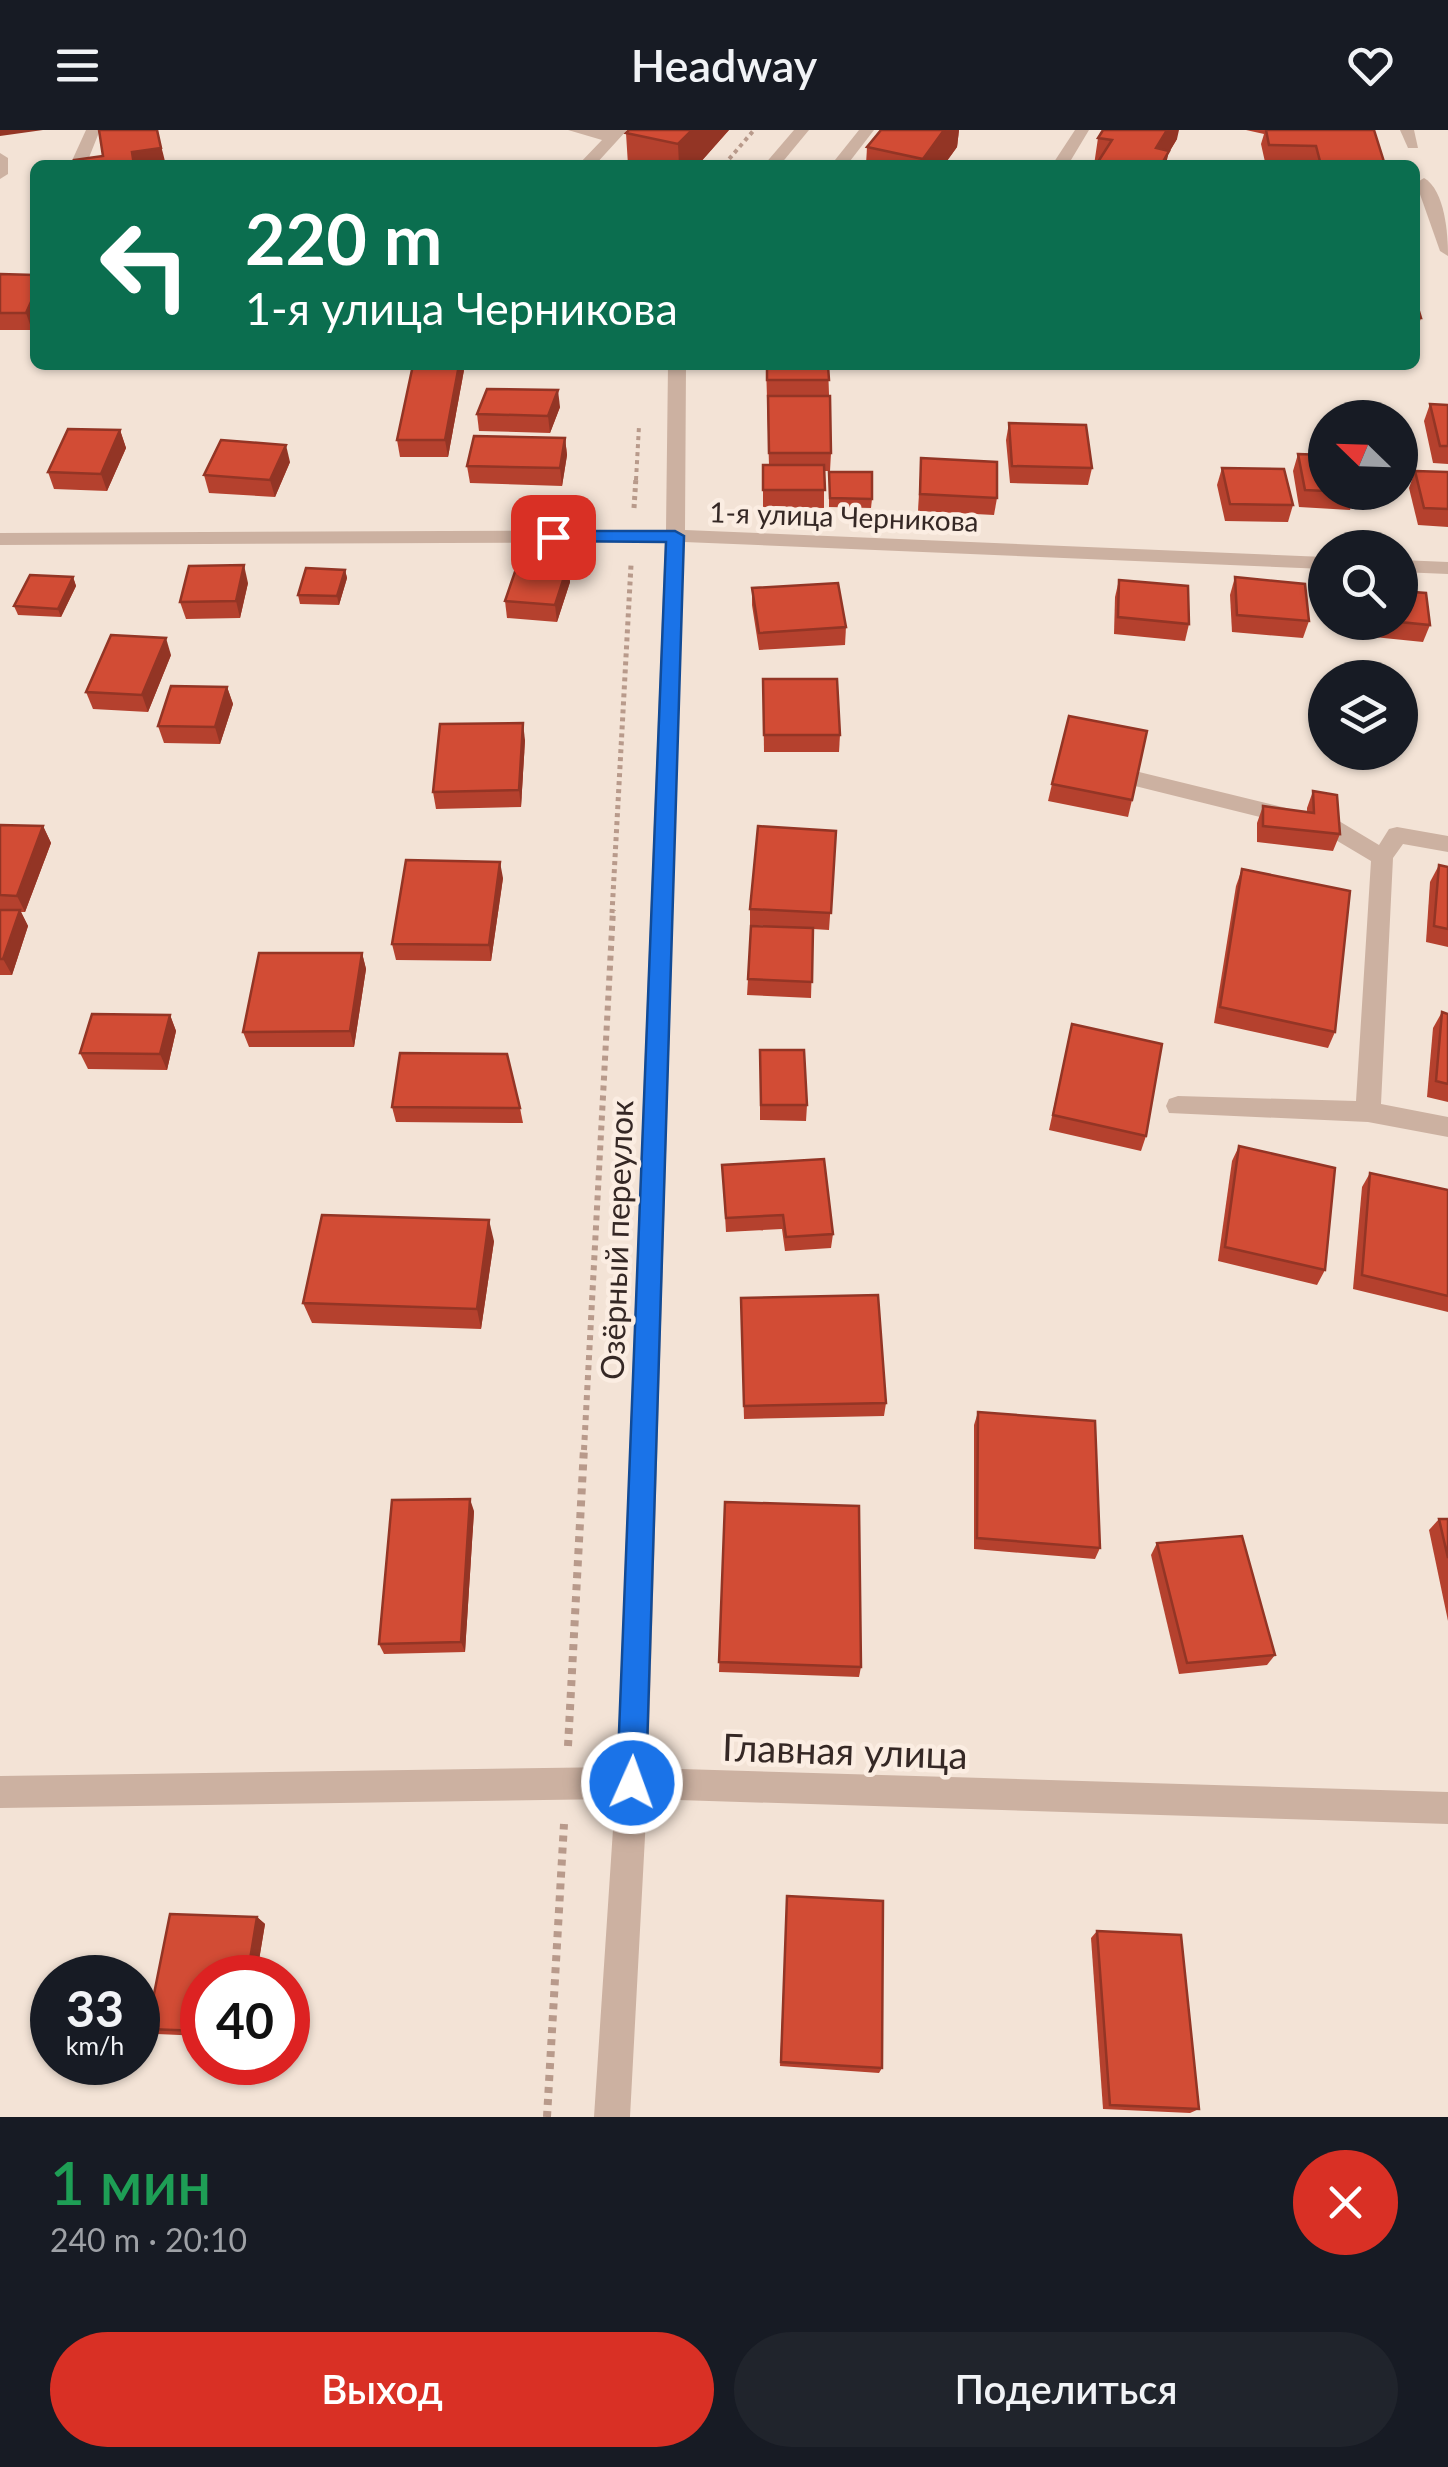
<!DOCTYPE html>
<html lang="ru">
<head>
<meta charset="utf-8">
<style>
	:root { --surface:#171b24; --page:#20242c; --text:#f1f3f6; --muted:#9ea1a6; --accent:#d93025 }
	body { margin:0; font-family:Lato,sans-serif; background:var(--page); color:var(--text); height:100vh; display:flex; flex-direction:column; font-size:38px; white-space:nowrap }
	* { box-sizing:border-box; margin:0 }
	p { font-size:32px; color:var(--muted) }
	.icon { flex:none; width:55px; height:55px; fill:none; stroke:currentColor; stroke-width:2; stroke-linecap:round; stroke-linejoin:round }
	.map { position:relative; height:1987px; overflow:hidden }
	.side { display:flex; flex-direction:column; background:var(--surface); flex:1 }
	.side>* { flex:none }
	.banner { position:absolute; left:30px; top:30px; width:1390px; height:210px; border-radius:15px; box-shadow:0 2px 8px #0004; background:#0b6e4f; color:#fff; overflow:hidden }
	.needle { width:65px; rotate:293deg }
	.tools { position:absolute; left:1308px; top:270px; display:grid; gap:20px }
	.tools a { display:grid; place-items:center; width:110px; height:110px; border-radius:50%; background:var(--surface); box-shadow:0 2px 8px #0004; font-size:50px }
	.speed { position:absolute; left:30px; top:1825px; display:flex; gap:20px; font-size:50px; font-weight:700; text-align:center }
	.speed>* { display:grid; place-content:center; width:130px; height:130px; border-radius:50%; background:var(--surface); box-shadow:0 2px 8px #0004; line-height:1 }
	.speed small { font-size:25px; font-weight:400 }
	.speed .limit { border:15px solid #d22; background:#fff; color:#111 }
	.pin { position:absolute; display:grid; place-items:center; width:85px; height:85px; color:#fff; margin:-42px; border-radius:20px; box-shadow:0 5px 15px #0006 }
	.me { position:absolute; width:110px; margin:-55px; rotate:2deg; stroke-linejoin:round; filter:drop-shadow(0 0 8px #0008) }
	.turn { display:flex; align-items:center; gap:35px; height:210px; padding:0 50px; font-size:45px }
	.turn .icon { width:130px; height:130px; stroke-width:2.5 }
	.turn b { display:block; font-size:70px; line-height:85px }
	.round { display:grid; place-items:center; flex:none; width:105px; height:105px; border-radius:52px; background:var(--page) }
	.overview { display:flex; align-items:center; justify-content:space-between; height:170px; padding:0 50px }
	h1 { font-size:60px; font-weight:600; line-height:75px; color:#1e9e55 }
	.action { display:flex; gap:20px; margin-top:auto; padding:20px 50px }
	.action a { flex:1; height:115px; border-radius:60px; background:var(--accent); color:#fff; font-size:40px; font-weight:600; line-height:115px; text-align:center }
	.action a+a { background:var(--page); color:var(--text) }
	header { display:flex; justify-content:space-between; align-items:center; height:130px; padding:0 50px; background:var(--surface); font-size:45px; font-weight:600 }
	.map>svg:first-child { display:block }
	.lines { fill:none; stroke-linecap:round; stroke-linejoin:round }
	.path-far3 { stroke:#b89a8b; stroke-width:4; stroke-dasharray:4 4; stroke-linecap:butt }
	.path-far2 { stroke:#b89a8b; stroke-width:5; stroke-dasharray:4 4; stroke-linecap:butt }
	.path-far1 { stroke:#b89a8b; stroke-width:6; stroke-dasharray:5 5; stroke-linecap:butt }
	.path { stroke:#b89a8b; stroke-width:8; stroke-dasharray:6 6; stroke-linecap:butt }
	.minor { fill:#ccb1a1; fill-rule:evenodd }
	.wall { fill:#b5412e }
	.shaded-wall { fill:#933525 }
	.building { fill:#d24c35; stroke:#933525; stroke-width:2.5 }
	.route { fill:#1a73e8; stroke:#114b97; stroke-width:2.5 }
	.labels { text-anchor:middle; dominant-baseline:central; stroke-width:9; stroke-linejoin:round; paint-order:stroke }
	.far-street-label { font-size:28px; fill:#352825; stroke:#fbede2 }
	.street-label { font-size:32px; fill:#352825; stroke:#fbede2 }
	.near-street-label { font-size:38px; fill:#352825; stroke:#fbede2 }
</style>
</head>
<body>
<header><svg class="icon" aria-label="menu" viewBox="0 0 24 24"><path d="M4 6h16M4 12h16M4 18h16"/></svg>Headway<svg class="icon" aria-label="heart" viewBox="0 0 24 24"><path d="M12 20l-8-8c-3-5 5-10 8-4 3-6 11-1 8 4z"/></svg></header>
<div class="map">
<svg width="1448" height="1987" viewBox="0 0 1448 1987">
	<rect width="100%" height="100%" fill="#f3e3d6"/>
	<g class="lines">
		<g class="path-far3">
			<path d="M724 35 754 0"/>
			<path d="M636 350 639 296"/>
		</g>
		<g class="path-far2">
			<path d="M634 378 636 347"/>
			<path d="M612 783 631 435"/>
		</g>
		<path class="path-far1" d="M584 1320 613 780"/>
		<g class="path">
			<path d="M568 1616 584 1318"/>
			<path d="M547 1987 564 1694"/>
		</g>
		<g class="minor">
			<path d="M86 0H100L86 35H70Z"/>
			<path d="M568 0H627L595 35H578L602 10Z"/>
			<path d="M794 0H809L780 35H764Z"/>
			<path d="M859 0H874L847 35H831Z"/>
			<path d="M1075 0H1089L1068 35H1052Z"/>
			<path d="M1400 0H1414L1418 18H1408Z"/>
			<path d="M0 23 8 28V44L0 49Z"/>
			<path d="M1424 48C1445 60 1448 104 1448 126L1440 121 1416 53Z"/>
			<path d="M668 235H686L685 400 1325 427V439L684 412 648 1638 1448 1662V1694L647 1669 630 1987H594L615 1669 0 1678V1646L617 1637 665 412 0 415V403L666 400Z"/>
			<path d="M1400 430 1448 432V444L1400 442Z"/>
			<path d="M1135 641 1339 691 1379 715 1389 699 1397 697 1448 706V722L1403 714 1393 728 1381 974 1448 987V1007L1368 992 1169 983 1166 976 1169 969 1178 966 1356 971 1371 731 1324 703 1127 654 1124 649Z"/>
		</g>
	</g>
	<g class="wall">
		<path d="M729 0 698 35H628L626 3Z"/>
		<path d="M881 0H959L957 17 944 35H866L867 17Z"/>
		<path d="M1246 0H1360L1385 35H1312L1311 33 1265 32 1261 14 1264 4Z"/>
		<path d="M1098 8 1177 9 1168 24 1166 35H1094Z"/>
		<path d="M0 144 35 145V193L32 200H0Z"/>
		<path d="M1415 168 1421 188 1415 205Z"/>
		<path d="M766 235H828L831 323 830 341H824V378L763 377V335H769Z"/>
		<path d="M464 240 448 327H400L397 310Z"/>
		<path d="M1430 274 1448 275V334L1433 333 1424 291Z"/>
		<path d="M560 277 550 303 479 301 477 284Z"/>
		<path d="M1009 293 1092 338 1088 355 1010 353 1006 310Z"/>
		<path d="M120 300 126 318 107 361 54 359 48 342Z"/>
		<path d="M565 308 567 325 562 356 470 353 467 336Z"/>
		<path d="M1298 324 1325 325V362H1356L1350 380 1299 377 1293 341Z"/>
		<path d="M921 328 997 368 994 385 918 381Z"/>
		<path d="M290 332 275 367 209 363 204 345Z"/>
		<path d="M1222 338 1293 375 1288 392 1225 391 1217 355Z"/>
		<path d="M1415 341 1448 342V397L1418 395 1409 358Z"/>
		<path d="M829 342 872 369 871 378 829 377Z"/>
		<path d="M568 435 570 452 557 492 507 488 505 471Z"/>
		<path d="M345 440 347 448 339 475 300 474 298 465Z"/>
		<path d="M73 447 76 456 61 487 18 485 14 476Z"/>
		<path d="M1235 447 1309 491 1303 508 1232 502 1230 465Z"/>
		<path d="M1119 450 1189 494 1185 511 1114 504 1115 467Z"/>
		<path d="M248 453 240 488 186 489 180 472Z"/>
		<path d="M752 458 846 497 845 515 759 520 752 475Z"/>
		<path d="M1353 492H1400L1430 495 1423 512 1354 505Z"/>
		<path d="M171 525 148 582 93 579 86 562Z"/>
		<path d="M763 549 840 605 839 622H764Z"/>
		<path d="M227 557 233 574 220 614 164 613 158 596Z"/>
		<path d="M525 610 521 677 436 679 433 662Z"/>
		<path d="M1052 654 1132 670 1128 687 1048 671Z"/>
		<path d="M1313 661 1340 704 1333 721 1257 712V693L1263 676 1307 682V678Z"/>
		<path d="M0 695 43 696 51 713 25 782H21L28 796 12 845H0Z"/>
		<path d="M836 701 829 800 813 799 811 868 747 865 748 849 786 797 750 795V779Z"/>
		<path d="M1439 735 1448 737V817L1426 812 1430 752Z"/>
		<path d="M1242 739 1335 902 1328 918 1214 893 1236 756Z"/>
		<path d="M503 748 491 831 396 830 392 814Z"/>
		<path d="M362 823 366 839 354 917H249L243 902Z"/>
		<path d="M1442 882 1448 884V972L1427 967 1433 898Z"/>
		<path d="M170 885 176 901 167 940 88 939 80 923Z"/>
		<path d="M1072 894 1146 1006 1141 1021 1049 1000Z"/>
		<path d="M760 920 807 975 806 991 760 990Z"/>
		<path d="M392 977 520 978 523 993 396 992Z"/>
		<path d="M1239 1016 1325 1140 1317 1155 1218 1131 1232 1031Z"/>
		<path d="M722 1035 833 1104 831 1118 785 1121 782 1099 726 1102Z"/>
		<path d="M1370 1043 1448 1060V1182L1353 1159 1362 1057Z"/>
		<path d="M494 1111 481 1199 312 1193 303 1173Z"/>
		<path d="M741 1182 886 1273 884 1286 744 1289Z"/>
		<path d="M978 1282 1100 1418 1095 1429 974 1419V1295Z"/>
		<path d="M725 1372 861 1537 859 1547 719 1542Z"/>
		<path d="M474 1381 465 1522 384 1524 379 1514Z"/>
		<path d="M1439 1389H1448V1491L1429 1400Z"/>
		<path d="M1157 1413 1275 1525 1267 1535 1179 1544 1151 1425Z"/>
		<path d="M787 1766 882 1938 879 1943 780 1936Z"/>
		<path d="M257 1787 265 1794 256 1848H202V1906L157 1904 147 1899Z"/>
		<path d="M1097 1801 1199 1979 1190 1983 1103 1979 1091 1808Z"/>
	</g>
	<g class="shaded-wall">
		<path d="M0 0H43L0 6Z"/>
		<path d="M157 0 166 35H134L132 22Z"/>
		<path d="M692 0H729L698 35H679L678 14Z"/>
		<path d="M944 0H959L957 17 944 35H922L923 29Z"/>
		<path d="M1167 0H1179L1177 9 1168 24 1166 35H1153L1156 18Z"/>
		<path d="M35 163V193L32 200 26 183Z"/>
		<path d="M459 235H463L464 240 448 327 445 310Z"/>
		<path d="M558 260 560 277 550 303 548 286Z"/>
		<path d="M120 300 126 318 107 361 101 344Z"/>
		<path d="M565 308 567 325 562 356 560 338Z"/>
		<path d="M286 315 290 332 275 367 270 350Z"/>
		<path d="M244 435 248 453 240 488 236 471Z"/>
		<path d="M568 435 570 452 557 492 555 475Z"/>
		<path d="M345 440 347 448 339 475 337 466Z"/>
		<path d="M73 447 76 456 61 487 58 479Z"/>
		<path d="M166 508 171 525 148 582 142 565Z"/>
		<path d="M227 557 233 574 220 614 215 597Z"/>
		<path d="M523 593 525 610 521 677 519 660Z"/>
		<path d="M43 696 51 713 25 782 17 766Z"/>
		<path d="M500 732 503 748 491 831 489 815Z"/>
		<path d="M20 780 28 796 12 845 3 829Z"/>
		<path d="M362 823 366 839 354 917 350 901Z"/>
		<path d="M170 885 176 901 167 940 160 924Z"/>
		<path d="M489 1090 494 1111 481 1199 477 1179Z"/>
		<path d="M470 1369 474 1381 465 1522 461 1512Z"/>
		<path d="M257 1787 265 1794 256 1848H247Z"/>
	</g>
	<g class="building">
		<path d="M99 0H157L161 18 132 22 134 35H75L74 30 103 26Z"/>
		<path d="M629 0H692L678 14 626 3Z"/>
		<path d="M881 0H944L923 29 867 17Z"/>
		<path d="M1103 0H1167L1156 18 1169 21 1161 35H1096L1112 10 1098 8Z"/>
		<path d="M1266 0H1374L1385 35H1321L1316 16 1269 15Z"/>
		<path d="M0 144 35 145V163L26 183H0Z"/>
		<path d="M1415 168 1421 188H1415Z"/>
		<path d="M413 235H459L445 310H397Z"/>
		<path d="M767 235H828L829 250H767Z"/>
		<path d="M487 259 558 260 548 286 477 284Z"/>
		<path d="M768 266H830L831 323H769Z"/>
		<path d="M1430 274 1448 275V316H1440Z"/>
		<path d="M1009 293 1086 295 1092 338 1012 336Z"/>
		<path d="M68 299 120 300 101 344 48 342Z"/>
		<path d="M474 306 565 308 560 338 467 336Z"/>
		<path d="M221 310 286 315 270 350 204 345Z"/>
		<path d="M1298 324 1325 325V361L1305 360Z"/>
		<path d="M921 328 997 332V368L920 364Z"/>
		<path d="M763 335H824L825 360H763Z"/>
		<path d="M1222 338 1284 339 1293 375 1230 374Z"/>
		<path d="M1415 341 1448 342V379L1424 378Z"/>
		<path d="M829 342H872V369L830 368Z"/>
		<path d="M519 430 568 435 555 475 505 471Z"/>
		<path d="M244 435 236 471 180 472 189 436Z"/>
		<path d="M306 438 345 440 337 466 298 465Z"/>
		<path d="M30 445 73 447 58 479 14 476Z"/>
		<path d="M1235 447 1305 454 1309 491 1237 485Z"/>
		<path d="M1119 450 1188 456 1189 494 1118 487Z"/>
		<path d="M838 453 846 497 759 503 752 458Z"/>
		<path d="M1400 461 1426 463 1430 495 1400 492Z"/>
		<path d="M111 505 166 508 142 565 86 562Z"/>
		<path d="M763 549H837L840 605H764Z"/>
		<path d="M171 556 227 557 215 597 158 596Z"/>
		<path d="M1069 586 1147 601 1132 670 1052 654Z"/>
		<path d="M523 593 519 660 433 662 440 594Z"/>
		<path d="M1313 661 1337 665 1340 704 1263 696V676L1314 683Z"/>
		<path d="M0 695 43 696 17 766 0 765Z"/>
		<path d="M758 696 836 701 831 783 750 779Z"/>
		<path d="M406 730 500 732 489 815 392 814Z"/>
		<path d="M1439 735 1448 737V799L1434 796Z"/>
		<path d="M1242 739 1350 761 1335 902 1220 877Z"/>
		<path d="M0 780H20L3 829H0Z"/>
		<path d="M751 796 813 798 812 852 748 849Z"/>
		<path d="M259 823H362L350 901 243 902Z"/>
		<path d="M1442 882 1448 884V954L1436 951Z"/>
		<path d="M92 884 170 885 160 924 80 923Z"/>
		<path d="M1072 894 1162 914 1146 1006 1053 985Z"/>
		<path d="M760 920H804L807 975H761Z"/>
		<path d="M400 923 507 924 520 978 392 977Z"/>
		<path d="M1239 1016 1335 1038 1325 1140 1225 1117Z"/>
		<path d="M824 1029 833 1104 786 1107 783 1085 726 1088 722 1035Z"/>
		<path d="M1370 1043 1448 1060V1166L1362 1145Z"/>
		<path d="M322 1085 489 1090 477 1179 303 1173Z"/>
		<path d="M878 1165 886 1273 744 1276 741 1168Z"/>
		<path d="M978 1282 1095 1291 1100 1418 977 1408Z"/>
		<path d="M470 1369 461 1512 379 1514 392 1370Z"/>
		<path d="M725 1372 859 1376 861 1537 719 1532Z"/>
		<path d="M1439 1389H1448V1428Z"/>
		<path d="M1242 1406 1275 1525 1187 1533 1157 1413Z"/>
		<path d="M787 1766 883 1771 882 1938 781 1932Z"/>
		<path d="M170 1784 257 1787 247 1848H202V1901L147 1899Z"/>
		<path d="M1097 1801 1181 1805 1199 1979 1110 1975Z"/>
	</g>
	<path class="route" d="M553 401H675L684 406 646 1653 642 1663 632 1668 622 1663 617 1653 666 412 547 411 545 407Z"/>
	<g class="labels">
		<g class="far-street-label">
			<text transform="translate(844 386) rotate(2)">1-я улица Черникова</text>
		</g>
		<g class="street-label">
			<text transform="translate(616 1110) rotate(-88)">Озёрный переулок</text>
		</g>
		<g class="near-street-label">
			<text transform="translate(845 1620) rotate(2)">Главная улица</text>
		</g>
	</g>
</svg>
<div class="tools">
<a><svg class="needle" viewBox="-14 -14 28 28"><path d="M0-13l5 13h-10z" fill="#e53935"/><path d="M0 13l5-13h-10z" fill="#9ea1a6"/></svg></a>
<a><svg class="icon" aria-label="search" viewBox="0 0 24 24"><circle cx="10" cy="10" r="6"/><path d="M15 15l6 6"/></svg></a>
<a><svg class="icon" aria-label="layers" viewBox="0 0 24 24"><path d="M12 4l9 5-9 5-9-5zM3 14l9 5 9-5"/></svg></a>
</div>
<div class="speed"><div>33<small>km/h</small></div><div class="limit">40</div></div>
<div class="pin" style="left:553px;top:407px;background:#d93025"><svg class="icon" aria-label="arrive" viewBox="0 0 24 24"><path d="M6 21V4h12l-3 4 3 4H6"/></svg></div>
<svg class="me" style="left:632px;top:1653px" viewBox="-20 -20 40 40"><circle r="17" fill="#1a73e8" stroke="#fff" stroke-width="3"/><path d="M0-11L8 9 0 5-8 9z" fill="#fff"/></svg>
<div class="banner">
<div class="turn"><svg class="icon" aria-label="left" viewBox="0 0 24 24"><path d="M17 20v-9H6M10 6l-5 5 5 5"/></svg><div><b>220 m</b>1-я улица Черникова</div></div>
</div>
</div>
<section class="side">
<div class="overview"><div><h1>1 мин</h1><p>240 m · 20:10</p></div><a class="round" style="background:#d93025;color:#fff"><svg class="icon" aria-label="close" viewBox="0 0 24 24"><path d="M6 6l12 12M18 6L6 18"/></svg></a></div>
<div class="action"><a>Выход</a><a>Поделиться</a></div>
</section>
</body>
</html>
